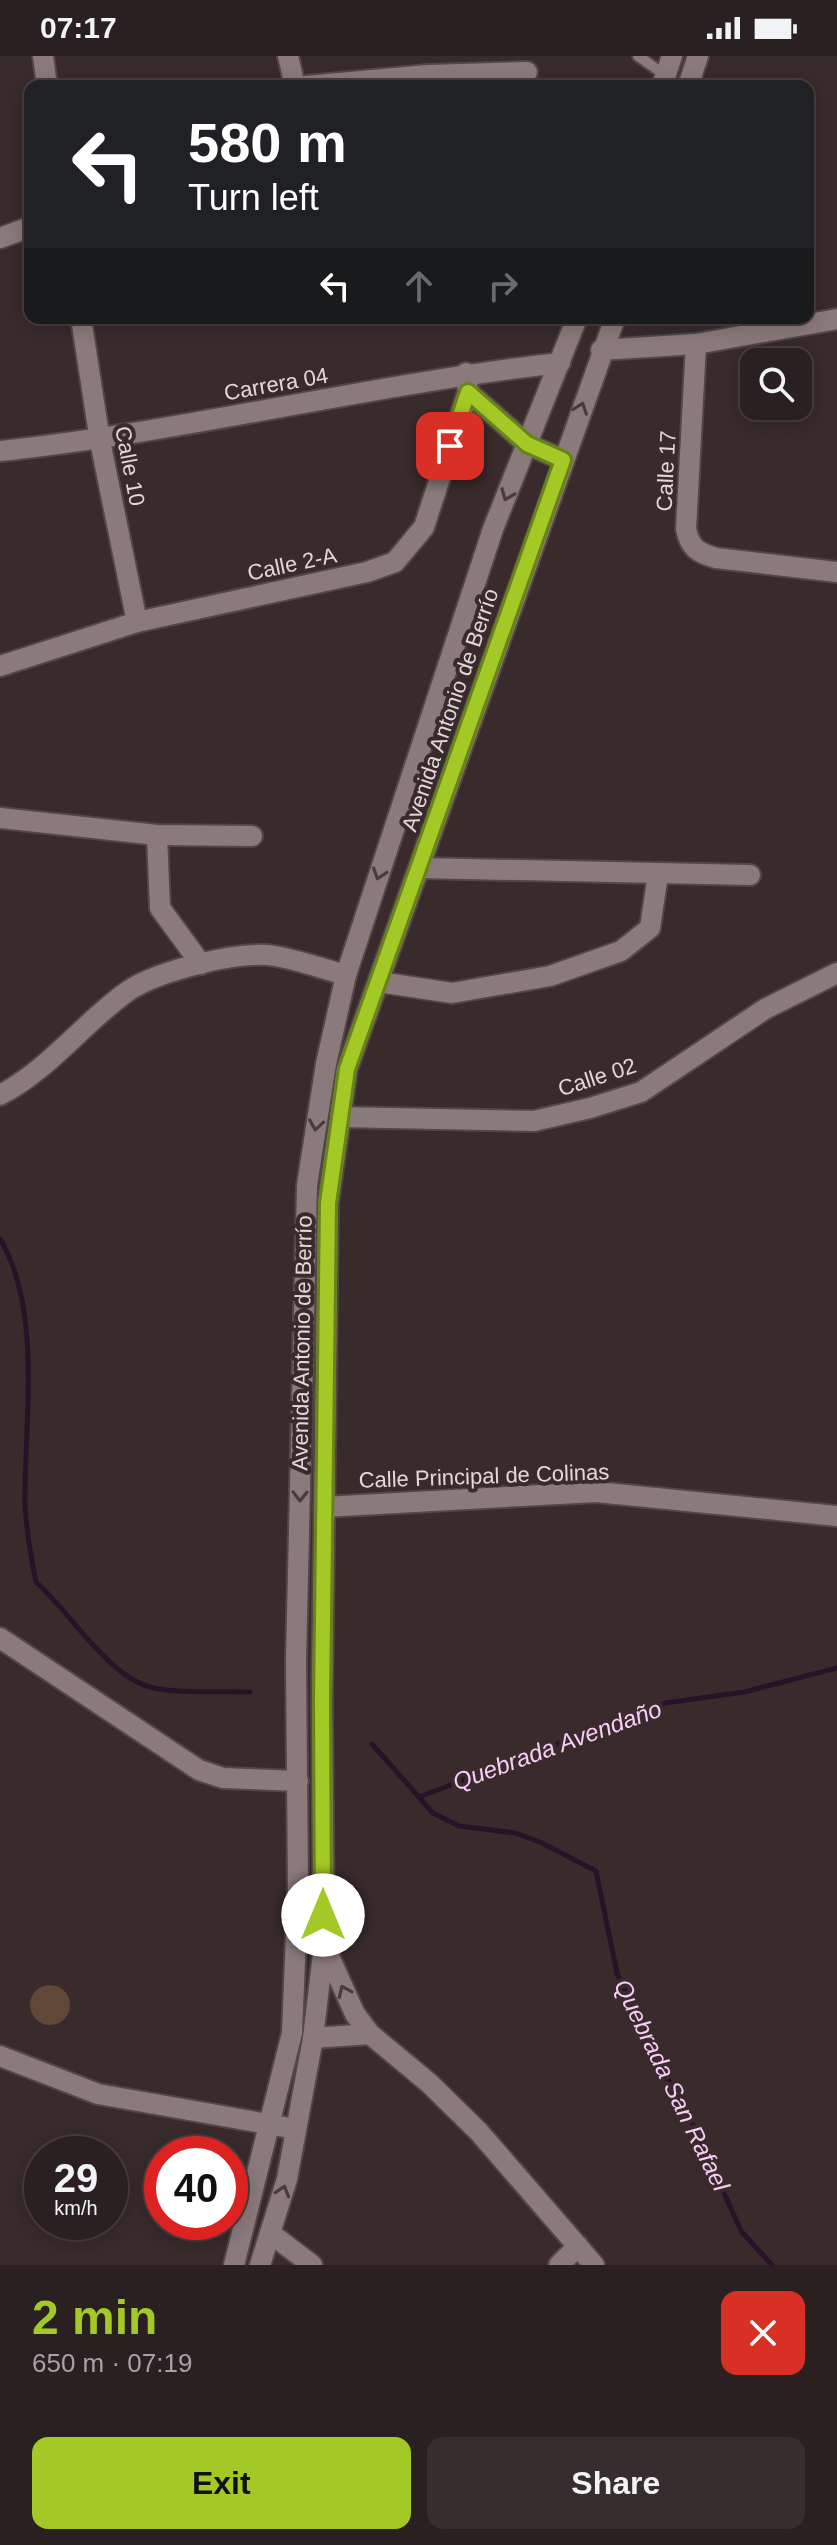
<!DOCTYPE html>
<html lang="en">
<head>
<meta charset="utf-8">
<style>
	:root { --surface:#2b2021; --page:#372d2e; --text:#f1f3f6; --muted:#a6a3a5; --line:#473e3f; --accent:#a3c926 }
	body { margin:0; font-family:Arial,sans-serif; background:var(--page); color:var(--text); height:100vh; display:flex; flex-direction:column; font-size:30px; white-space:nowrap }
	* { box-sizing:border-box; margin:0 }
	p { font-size:26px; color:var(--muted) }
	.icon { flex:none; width:44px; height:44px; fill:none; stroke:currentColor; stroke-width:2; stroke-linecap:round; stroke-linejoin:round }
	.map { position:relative; height:2209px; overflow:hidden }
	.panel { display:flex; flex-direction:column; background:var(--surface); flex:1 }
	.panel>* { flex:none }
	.hud { position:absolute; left:24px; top:24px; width:790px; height:244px; border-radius:16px; box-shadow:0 4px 20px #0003,0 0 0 2px var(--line); background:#202124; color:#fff; overflow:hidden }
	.buttons { position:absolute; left:740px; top:292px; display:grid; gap:16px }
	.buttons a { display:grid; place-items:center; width:72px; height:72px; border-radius:16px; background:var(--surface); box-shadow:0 4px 20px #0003,0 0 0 2px var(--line); font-size:40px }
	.speed { position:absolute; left:24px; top:2080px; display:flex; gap:16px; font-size:40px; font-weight:700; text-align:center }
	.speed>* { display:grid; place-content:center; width:104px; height:104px; border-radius:50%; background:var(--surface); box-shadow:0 4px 20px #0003,0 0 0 2px var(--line); line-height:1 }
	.speed small { font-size:20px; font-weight:400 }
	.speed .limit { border:12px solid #d22; background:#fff; color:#111 }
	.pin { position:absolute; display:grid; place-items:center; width:68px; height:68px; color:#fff; margin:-34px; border-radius:16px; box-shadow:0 4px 12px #0006 }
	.me { position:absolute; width:88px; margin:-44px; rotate:0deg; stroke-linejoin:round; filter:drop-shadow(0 0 6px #0008) }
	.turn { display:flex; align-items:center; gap:28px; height:168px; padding:0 32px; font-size:36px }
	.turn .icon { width:104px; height:104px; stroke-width:2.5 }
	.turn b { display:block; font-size:56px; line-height:68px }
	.lanes { display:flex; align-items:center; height:76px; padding:0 32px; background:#0003; justify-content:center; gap:40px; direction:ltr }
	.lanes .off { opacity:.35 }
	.round { display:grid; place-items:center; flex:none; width:84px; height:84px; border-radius:16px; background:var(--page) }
	.head { display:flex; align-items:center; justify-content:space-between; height:136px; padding:0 32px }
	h1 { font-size:48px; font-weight:800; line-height:60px; color:var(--accent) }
	.cta { display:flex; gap:16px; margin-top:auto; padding:16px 32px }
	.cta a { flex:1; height:92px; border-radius:16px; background:var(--accent); color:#111; font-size:32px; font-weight:800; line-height:92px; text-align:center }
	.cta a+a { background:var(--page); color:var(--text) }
	.status { display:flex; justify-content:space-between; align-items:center; height:56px; padding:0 40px; background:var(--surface); direction:ltr }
	.status svg { height:22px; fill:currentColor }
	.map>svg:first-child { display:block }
	.green { fill:#614735 }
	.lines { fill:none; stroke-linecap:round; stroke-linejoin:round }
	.stream { stroke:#271327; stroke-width:5 }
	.service-casing { stroke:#524647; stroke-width:14 }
	.minor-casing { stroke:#524647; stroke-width:24 }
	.tertiary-casing { stroke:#524647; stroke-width:24 }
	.service { stroke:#8b7a7b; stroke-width:10 }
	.minor { stroke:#8b7a7b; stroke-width:20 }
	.tertiary { stroke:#8b7a7b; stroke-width:20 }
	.oneway { stroke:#493a3c }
	.route-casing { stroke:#6a8319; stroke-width:20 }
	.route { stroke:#a3c926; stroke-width:14 }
	.labels { text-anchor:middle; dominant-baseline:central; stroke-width:8; stroke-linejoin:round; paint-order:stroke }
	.street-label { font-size:22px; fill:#e2d8d9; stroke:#392a2c }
	.water-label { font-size:24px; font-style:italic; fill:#faccf9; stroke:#392a2c }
</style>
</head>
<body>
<div class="status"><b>07:17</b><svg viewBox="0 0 49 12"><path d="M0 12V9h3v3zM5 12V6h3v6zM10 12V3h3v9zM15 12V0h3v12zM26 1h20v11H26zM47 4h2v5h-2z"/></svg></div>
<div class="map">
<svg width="837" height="2209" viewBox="0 0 837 2209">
	<rect width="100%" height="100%" fill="#392a2c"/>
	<circle class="green" cx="50" cy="1949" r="20"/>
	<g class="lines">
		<g class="stream">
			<path d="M0 1183C43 1254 24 1366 25 1448 26 1474 31 1501 36 1526 70 1556 107 1619 150 1631 174 1638 223 1635 250 1636"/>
			<path d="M372 1688 433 1757 459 1770 515 1777 540 1786 596 1815 617 1917 649 1989 696 2074 741 2175 772 2209"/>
			<path d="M419 1741 665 1647 744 1636 837 1612"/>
		</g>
		<g class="service-casing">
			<path id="service" d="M638 0 665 19"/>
		</g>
		<g class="minor-casing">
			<g id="minor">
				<path d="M43 0 47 30"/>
				<path d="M288 0 295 30"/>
				<path d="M306 30 428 19 527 16"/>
				<path d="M0 182 30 171"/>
				<path d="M81 262 100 385 137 566"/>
				<path d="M696 288 686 473C690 492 698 497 716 502L837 516"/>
				<path d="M601 294 696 288 837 263"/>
				<path d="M468 336 527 388 563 404"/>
				<path d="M0 395C188 375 372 328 560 307"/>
				<path d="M0 610 137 566 367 516 395 506 424 471 468 336 466 317"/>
				<path d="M0 762 157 779 252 780"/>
				<path d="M157 779 160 852 201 908"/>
				<path d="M420 812 750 819"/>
				<path d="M379 926 452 937 550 920 621 895 650 872 658 818"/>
				<path d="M0 1039C50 1013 83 967 128 935 158 915 239 894 275 900 299 904 323 913 346 919"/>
				<path d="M340 1061 534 1065 590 1052 641 1036 765 953 837 917"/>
				<path d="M324 1451 596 1436 837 1460"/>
				<path d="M0 1582 199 1714 223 1722 298 1725"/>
				<path d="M324 1889 355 1958 370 1978 429 2027 479 2076 594 2209"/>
				<path d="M313 1982 370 1978"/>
				<path d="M0 2000 98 2038 296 2073"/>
				<path d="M270 2177 312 2209"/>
				<path d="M559 2209 578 2190"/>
			</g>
		</g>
		<g class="tertiary-casing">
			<g id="tertiary">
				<path d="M662 30 672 0"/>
				<path d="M688 30 698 0"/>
				<path d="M234 2209 292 1977 298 1831 296 1604 307 1129 326 1008 346 919 493 473 577 262"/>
				<path d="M260 2209 287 2123 313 1982 324 1889 322 1646 328 1147 347 1013 615 262"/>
			</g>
		</g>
		<use href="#service" class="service"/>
		<use href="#minor" class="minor"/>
		<use href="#tertiary" class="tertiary"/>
	</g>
	<defs><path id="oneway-chevron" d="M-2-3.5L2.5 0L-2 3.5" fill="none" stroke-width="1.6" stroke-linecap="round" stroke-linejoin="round" transform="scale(2)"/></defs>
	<g class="oneway">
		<use href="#oneway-chevron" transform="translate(581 352) rotate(-71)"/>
		<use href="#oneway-chevron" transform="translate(507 439) rotate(112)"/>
		<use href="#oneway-chevron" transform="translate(379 818) rotate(108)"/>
		<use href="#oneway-chevron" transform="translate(316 1069) rotate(99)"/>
		<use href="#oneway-chevron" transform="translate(300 1440) rotate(91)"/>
		<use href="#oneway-chevron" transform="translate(344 1935) rotate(-114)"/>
		<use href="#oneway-chevron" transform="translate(283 2135) rotate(-73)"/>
	</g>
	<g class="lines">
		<g class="route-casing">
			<path id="route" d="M323 1859 322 1646 328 1147 347 1013 563 404 527 388 468 336 450 390"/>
		</g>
		<use href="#route" class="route"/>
	</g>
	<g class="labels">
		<g class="street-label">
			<text transform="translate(276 328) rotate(-10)">Carrera 04</text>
			<text transform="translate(130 410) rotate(79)">Calle 10</text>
			<text transform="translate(666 415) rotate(-87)">Calle 17</text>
			<text transform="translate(292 508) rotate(-12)">Calle 2-A</text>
			<text transform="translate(450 654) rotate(-71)">Avenida Antonio de Berrío</text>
			<text transform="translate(597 1021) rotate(-18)">Calle 02</text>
			<text transform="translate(302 1287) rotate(-89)">Avenida Antonio de Berrío</text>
			<text transform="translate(484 1420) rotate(-2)">Calle Principal de Colinas</text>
		</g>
		<g class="water-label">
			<text transform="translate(557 1689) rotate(-20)">Quebrada Avendaño</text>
			<text transform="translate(672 2029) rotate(64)">Quebrada San Rafael</text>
		</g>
	</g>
</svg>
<div class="buttons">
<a><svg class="icon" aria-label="search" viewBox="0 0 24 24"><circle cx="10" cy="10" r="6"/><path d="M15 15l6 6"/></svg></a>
</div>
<div class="speed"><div>29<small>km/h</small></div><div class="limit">40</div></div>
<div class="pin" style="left:450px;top:390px;background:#d93025"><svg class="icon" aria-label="arrive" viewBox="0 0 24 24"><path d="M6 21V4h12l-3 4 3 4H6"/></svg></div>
<svg class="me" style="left:323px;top:1859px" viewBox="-20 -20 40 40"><circle r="19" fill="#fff"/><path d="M0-13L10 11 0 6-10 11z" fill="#a3c926"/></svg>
<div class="hud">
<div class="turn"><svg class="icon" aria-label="left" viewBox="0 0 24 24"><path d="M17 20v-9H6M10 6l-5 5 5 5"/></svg><div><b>580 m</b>Turn left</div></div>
<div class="lanes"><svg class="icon" aria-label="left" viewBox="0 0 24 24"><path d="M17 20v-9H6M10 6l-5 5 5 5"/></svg><svg class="icon off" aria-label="ahead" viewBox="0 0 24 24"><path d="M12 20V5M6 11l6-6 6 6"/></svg><svg class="icon off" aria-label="right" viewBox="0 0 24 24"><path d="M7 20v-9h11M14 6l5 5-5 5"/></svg></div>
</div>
</div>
<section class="panel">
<div class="head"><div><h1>2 min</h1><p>650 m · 07:19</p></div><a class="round" style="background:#d93025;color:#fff"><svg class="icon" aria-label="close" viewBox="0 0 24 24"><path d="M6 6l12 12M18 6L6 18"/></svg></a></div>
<div class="cta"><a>Exit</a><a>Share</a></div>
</section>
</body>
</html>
